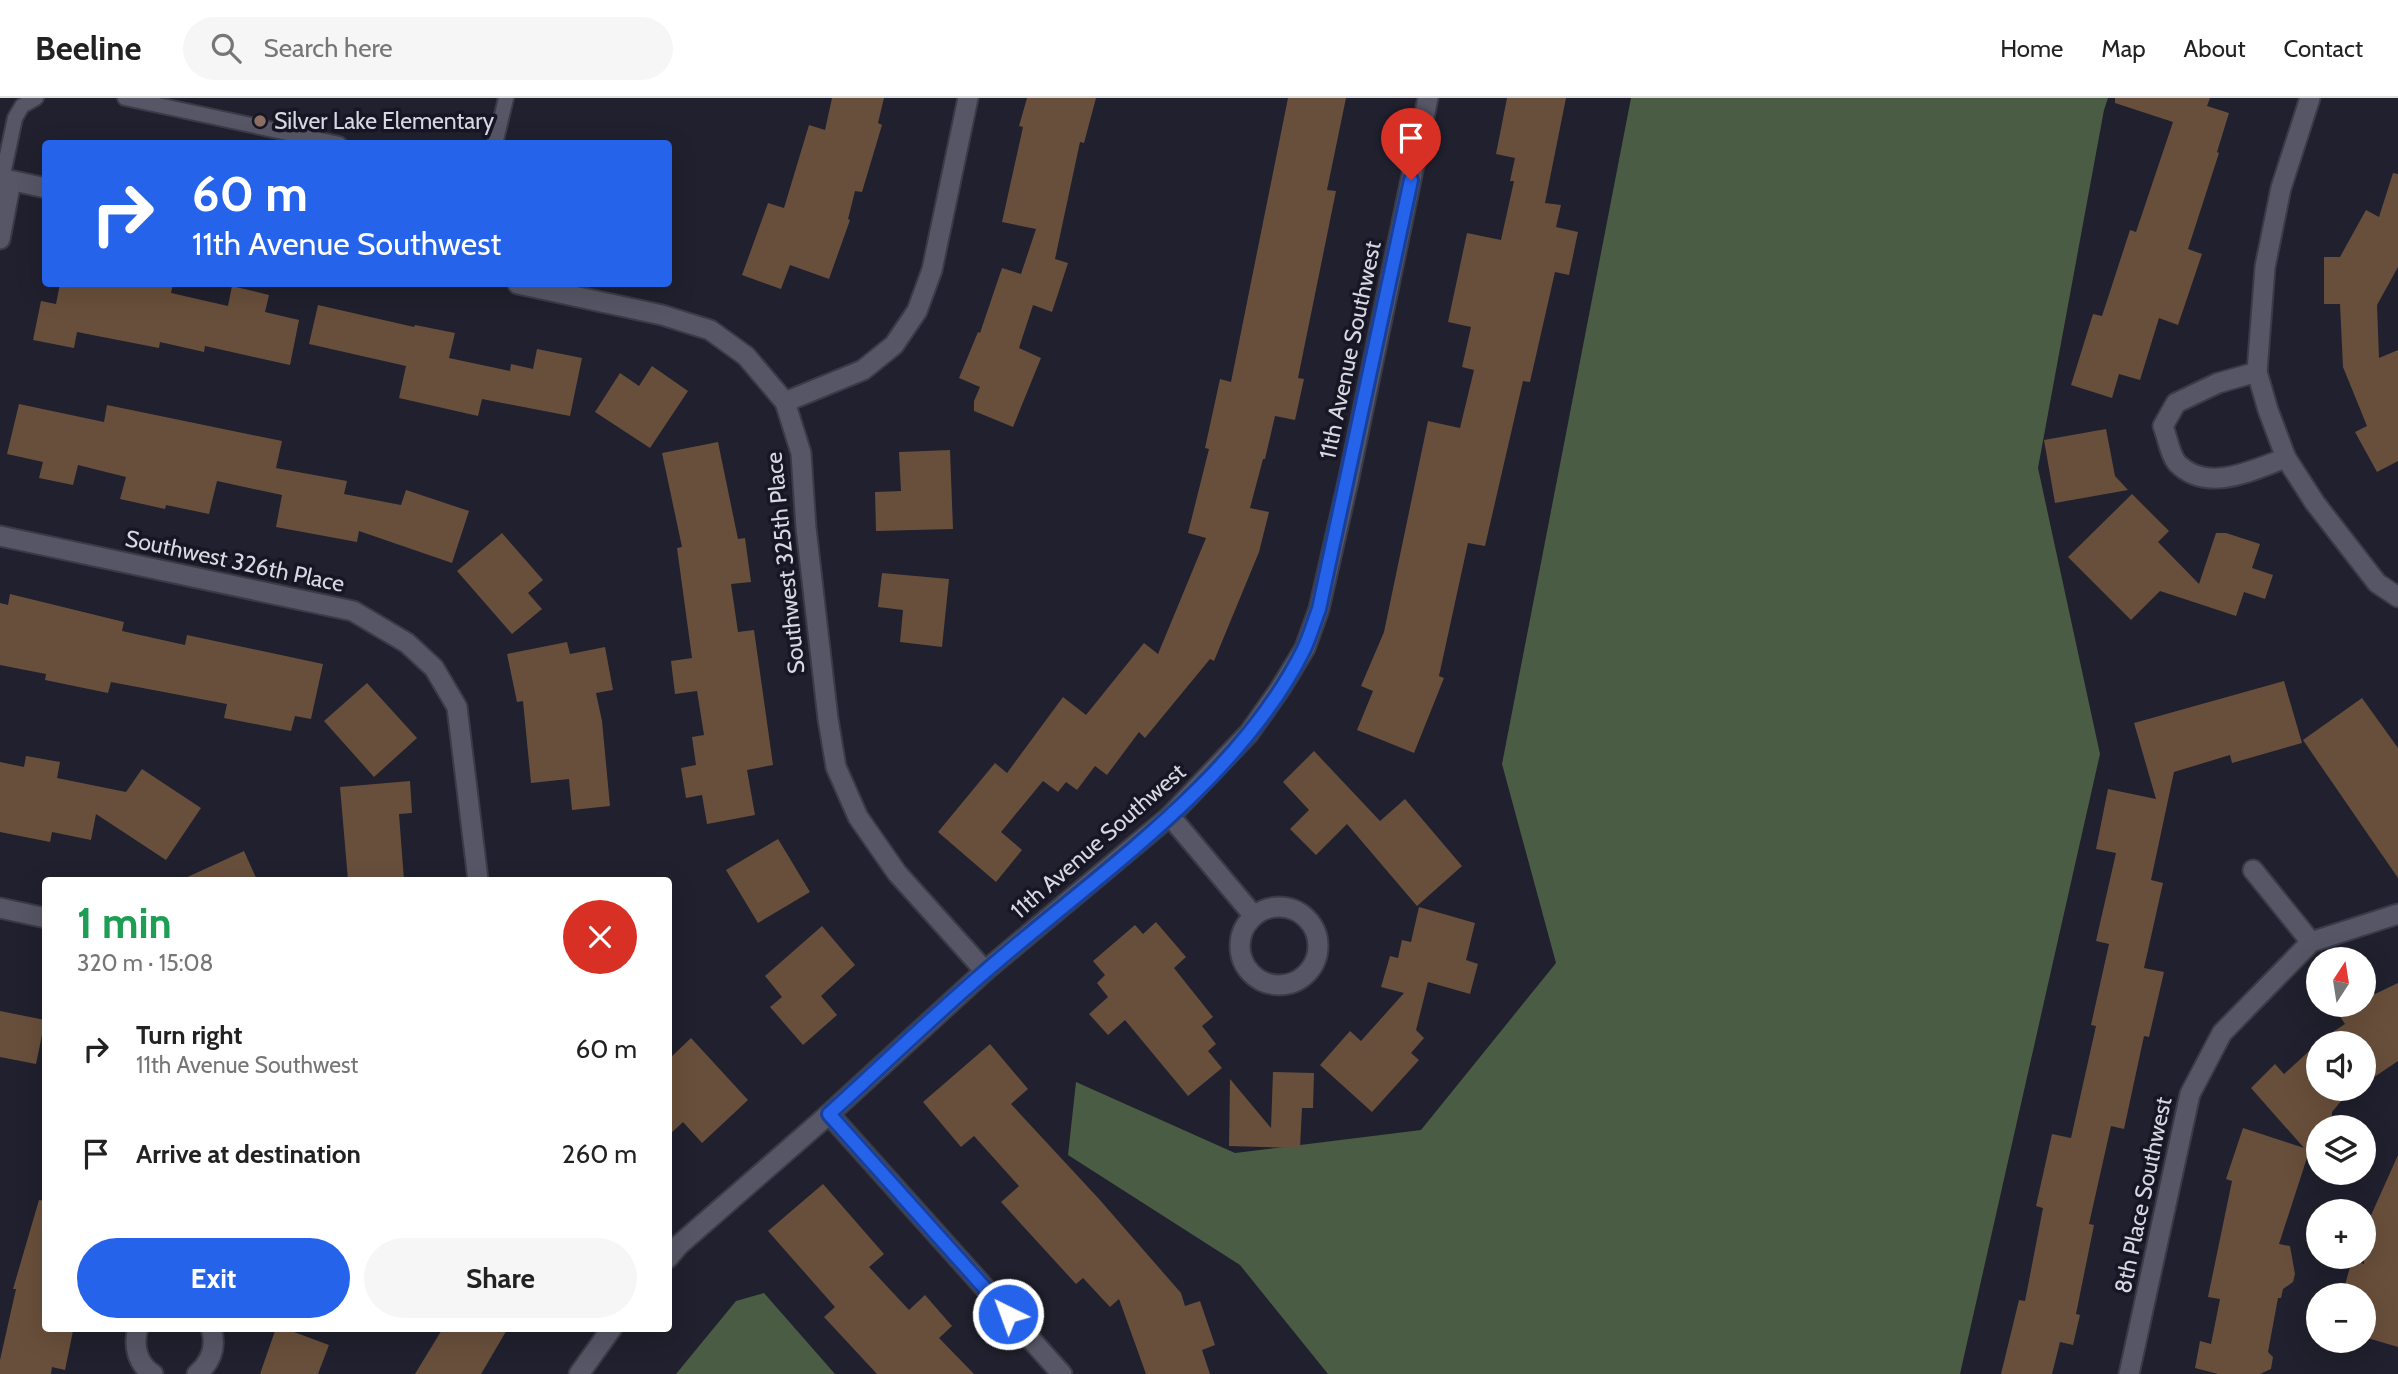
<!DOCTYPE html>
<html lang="en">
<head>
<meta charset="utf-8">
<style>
	:root { --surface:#fff; --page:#f6f6f6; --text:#222; --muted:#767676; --line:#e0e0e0; --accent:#2563eb }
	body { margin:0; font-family:Cabin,sans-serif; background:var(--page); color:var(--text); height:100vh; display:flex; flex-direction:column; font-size:26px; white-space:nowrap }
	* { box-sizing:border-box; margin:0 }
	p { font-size:23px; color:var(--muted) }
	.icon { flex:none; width:38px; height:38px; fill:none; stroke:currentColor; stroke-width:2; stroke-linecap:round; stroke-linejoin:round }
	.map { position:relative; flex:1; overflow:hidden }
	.side { position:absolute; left:42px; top:779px; width:630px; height:455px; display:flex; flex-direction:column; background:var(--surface); border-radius:7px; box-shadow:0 7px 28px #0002 }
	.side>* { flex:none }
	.hud { position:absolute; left:42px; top:42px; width:630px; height:147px; border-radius:7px; box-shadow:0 7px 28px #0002; background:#2563eb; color:#fff; overflow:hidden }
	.needle { width:46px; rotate:12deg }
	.controls { position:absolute; left:2306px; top:849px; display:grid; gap:14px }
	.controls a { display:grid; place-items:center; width:70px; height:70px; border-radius:50%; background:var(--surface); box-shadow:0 7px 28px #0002; font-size:35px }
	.pin { position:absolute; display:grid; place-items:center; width:60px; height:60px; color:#fff; margin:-72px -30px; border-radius:50% 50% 50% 0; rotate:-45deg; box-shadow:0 0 7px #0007 }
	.pin .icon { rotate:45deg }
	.me { position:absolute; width:77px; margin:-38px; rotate:318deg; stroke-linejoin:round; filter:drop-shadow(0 0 5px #0008) }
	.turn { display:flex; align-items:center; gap:24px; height:147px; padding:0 35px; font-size:32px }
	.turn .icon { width:91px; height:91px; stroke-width:2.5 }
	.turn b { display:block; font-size:49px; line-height:60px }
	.round { display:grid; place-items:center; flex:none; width:74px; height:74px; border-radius:37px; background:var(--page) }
	.overview { display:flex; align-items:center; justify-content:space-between; height:119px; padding:0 35px }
	h1 { font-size:42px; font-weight:700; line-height:52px; color:#1e9e55 }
	.action { display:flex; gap:14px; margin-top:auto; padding:14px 35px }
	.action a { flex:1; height:80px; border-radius:42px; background:var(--accent); color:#fff; font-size:28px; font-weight:700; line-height:80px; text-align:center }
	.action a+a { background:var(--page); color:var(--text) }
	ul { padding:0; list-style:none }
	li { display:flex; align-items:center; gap:21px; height:105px; padding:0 35px }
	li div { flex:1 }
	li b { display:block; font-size:26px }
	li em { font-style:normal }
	header { display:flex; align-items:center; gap:42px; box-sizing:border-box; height:98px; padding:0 35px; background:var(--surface); border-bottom:2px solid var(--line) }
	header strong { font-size:33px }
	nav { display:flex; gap:38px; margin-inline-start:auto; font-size:24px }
	.search { width:490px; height:63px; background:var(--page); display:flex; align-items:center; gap:18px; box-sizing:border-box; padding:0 24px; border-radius:38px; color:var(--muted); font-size:26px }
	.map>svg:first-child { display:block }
	.forest { fill:#4a5c43 }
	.building { fill:#684f3b }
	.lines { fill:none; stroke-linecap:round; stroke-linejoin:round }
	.service-casing { stroke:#3b3b47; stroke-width:18 }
	.minor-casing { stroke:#3b3b47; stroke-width:23 }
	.service { stroke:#565666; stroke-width:14 }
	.minor { stroke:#565666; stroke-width:19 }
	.route-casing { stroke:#184099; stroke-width:18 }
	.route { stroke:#2563eb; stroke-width:12 }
	.education-dot { fill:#8d6e63; stroke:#171624; stroke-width:2.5 }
	.labels { text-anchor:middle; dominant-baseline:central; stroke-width:7; stroke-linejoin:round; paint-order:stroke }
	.poi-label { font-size:23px; fill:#d8d8e2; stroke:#171624; text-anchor:start }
	.street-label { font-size:23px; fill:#d8d8e2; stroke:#171624 }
</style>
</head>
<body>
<header>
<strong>Beeline</strong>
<div class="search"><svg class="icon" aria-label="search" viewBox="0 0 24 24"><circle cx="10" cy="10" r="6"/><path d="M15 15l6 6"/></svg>Search here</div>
<nav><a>Home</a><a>Map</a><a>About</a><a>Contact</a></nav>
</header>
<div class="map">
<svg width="2398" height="1276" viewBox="0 0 2398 1276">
	<rect width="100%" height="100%" fill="#20202e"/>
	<g class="forest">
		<path d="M1631 0H2108L2104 12 2038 370 2100 656 1960 1276H1328L1240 1167 1068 1057 1076 984 1235 1055 1421 1032 1556 865 1502 666Z"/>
		<path d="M764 1195 835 1276H676L736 1203Z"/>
	</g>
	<g class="building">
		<path d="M832 0H884L878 25 882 27 862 94 855 93 848 121 850 122 829 181 790 167 781 191 742 177 768 105 784 110 809 27 825 32Z"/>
		<path d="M1027 0H1096L1084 45 1080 44 1055 161 1068 165 1052 214 1033 207 1019 250 1041 260 1013 329 974 313V303L980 289 959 280 978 234 980 235 1002 170 1021 176 1036 131 1002 124 1023 29 1019 28Z"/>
		<path d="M1288 0H1346L1327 92 1336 93 1298 280 1304 281 1295 322 1275 318 1265 361H1263L1250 410 1269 414 1259 454 1214 563 1210 561 1145 640 1139 634 1107 677 1095 668 1077 692 1066 684 1058 694 1043 683 1001 734 1022 752 996 784 938 734 995 665 1007 675 1063 599 1086 617 1144 545 1158 556 1206 440 1188 435 1209 351 1205 350 1220 281 1231 284Z"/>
		<path d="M1507 0H1566L1545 105 1561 107 1556 129 1578 134 1569 177 1555 174 1530 284 1523 283 1485 448 1468 445 1439 578 1444 580 1414 655 1357 632 1373 593 1361 588 1384 534 1428 323 1460 330 1474 272 1462 269 1471 229 1448 224 1467 135 1501 142 1514 83H1510L1515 60 1496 56Z"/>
		<path d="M2115 0H2210L2207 8 2229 15 2217 54 2219 55 2188 151 2202 156 2178 227 2159 220 2140 282 2119 276 2112 300 2071 287 2093 216 2102 218 2130 132 2136 134 2173 24 2115 5Z"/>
		<path d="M2393 75 2398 76V169L2377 207 2379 260 2398 252V363L2377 374 2355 334 2367 328 2343 269 2340 206H2324V159H2340L2366 112 2379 119Z"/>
		<path d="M60 186H173L171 195 228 208 232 188 269 197 265 214 299 222 290 267 205 248 204 254 160 244 159 250 77 234 74 250 33 242 41 203 56 206Z"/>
		<path d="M318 207 414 229 415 227 455 235 449 260 510 273 511 266 533 271 537 251 582 260 570 318 482 301 478 318 399 300 406 268 309 246Z"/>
		<path d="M652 268 688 293 650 350 595 314 620 275 639 288Z"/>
		<path d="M19 306 104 324 107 307 282 343 276 370 347 383 344 396 401 407 406 392 469 413 452 465 359 433 357 444 276 429 282 397 217 383 209 416 166 407 165 411 120 401 126 379 78 367 73 387 39 380 43 364 7 356Z"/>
		<path d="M2106 331 2115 378 2128 392 2055 405 2044 342Z"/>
		<path d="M718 344 738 441 745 440 751 484 731 486 738 534 754 532 773 667 747 672 755 717 707 726 702 697 686 700 681 670 696 667 692 639 704 637 697 593 675 596 671 563 692 560 677 450 682 449 662 355Z"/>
		<path d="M950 352 953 431 876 433 875 394 901 393 899 354Z"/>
		<path d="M2132 396 2169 433 2158 444 2199 486 2216 435H2226L2260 446 2252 470 2273 477 2265 501 2244 494 2236 518 2160 493 2131 522 2068 459Z"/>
		<path d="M502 435 543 482 528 495 542 511 512 536 457 473Z"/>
		<path d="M882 475 949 481 942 549 900 544 903 512 878 509Z"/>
		<path d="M10 496 124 524 122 533 185 547 187 537 323 566 311 621 295 618 291 633 224 620 227 606 111 584 108 595 45 582 46 576 0 567V505L8 507Z"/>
		<path d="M567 544 570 556 605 549 613 592 596 595 602 623 610 708 572 712 569 681 531 685 523 603 517 604 507 556Z"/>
		<path d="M2284 583 2302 645 2232 665 2230 657 2174 674 2151 782 2163 785 2144 870 2164 874 2149 939 2144 938 2124 1031 2111 1028 2089 1126 2094 1127 2076 1216 2080 1217 2073 1247 2060 1244 2052 1276H2001L2019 1202 2025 1203 2043 1110 2036 1108 2052 1036 2071 1040 2096 928 2091 927 2109 846 2096 843 2116 755 2096 751 2108 691 2156 701 2134 625Z"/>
		<path d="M367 585 417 640 374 679 324 623Z"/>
		<path d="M2362 600 2398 650V780L2303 642Z"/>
		<path d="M1314 653 1380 723 1405 701 1462 768 1417 808 1347 726 1316 757 1290 731 1309 712 1283 684Z"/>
		<path d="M26 658 60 664 57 680 126 694 142 671 201 710 166 762 96 716 91 742 52 734 50 744 0 734V664L24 669Z"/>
		<path d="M410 683 412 715 399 716 404 782H348L340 689Z"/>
		<path d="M778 741 810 794 758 825 726 772Z"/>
		<path d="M244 753 257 782H181Z"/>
		<path d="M1419 809 1475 825 1466 862 1478 866 1470 896 1428 884 1416 932 1424 940 1411 955 1419 962 1372 1014 1320 967 1350 933 1361 943 1404 895 1381 889 1390 858 1398 860 1402 842 1411 844Z"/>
		<path d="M1156 824 1186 859 1174 870 1213 919 1202 928 1216 946 1208 953 1222 970 1188 998 1125 922 1108 937 1089 916 1108 899 1097 885 1105 877 1093 863 1135 827 1143 836Z"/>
		<path d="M822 828 855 867 821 898 837 917 803 947 770 909 782 899 765 878Z"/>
		<path d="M2398 885V963L2364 986V945H2319V990H2352L2332 1014V1027L2319 1029V1033L2316 1032 2279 1146 2290 1148 2295 1176 2293 1184 2283 1191 2281 1200H2278L2268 1254 2273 1259 2271 1271 2260 1276H2218L2195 1270 2200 1243 2211 1246 2220 1201 2208 1199 2232 1083 2226 1081 2243 1030 2304 1050 2251 990 2275 966 2284 976 2318 945H2316L2345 926 2337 914 2349 906H2364V897L2372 892 2375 896Z"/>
		<path d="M0 913 45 922 36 966 0 959Z"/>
		<path d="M691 940 748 1002 702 1045 683 1024 668 1038V962Z"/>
		<path d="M990 946 1028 991 1011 1006 1099 1101 1181 1195 1185 1208 1200 1203 1215 1247 1202 1252 1210 1276H1146L1119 1201 1110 1209 1083 1180 1076 1186 1001 1104 1019 1088 974 1038 961 1049 923 1004Z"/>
		<path d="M1273 974 1314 975 1313 1010H1302L1300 1050 1229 1048 1230 981 1271 1030Z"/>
		<path d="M2398 1057V1249L2364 1239V1197H2358L2360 1191 2345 1187 2352 1162 2364 1166V1133Z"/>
		<path d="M823 1086 884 1156 869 1169 909 1212 925 1197 952 1228 939 1240 974 1276H877L824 1219 835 1209 768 1133Z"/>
		<path d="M39 1102 46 1103V1230L73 1233 65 1272 52 1269 51 1276H0V1262L16 1191H13Z"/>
		<path d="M276 1230H283L329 1247 318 1276H260Z"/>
		<path d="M443 1230H508L481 1276H415Z"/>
	</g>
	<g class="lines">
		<g class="service-casing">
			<g id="service">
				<path d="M125 0 339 46"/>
				<path d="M495 46 506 0"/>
				<path d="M2 81 15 20 22 8 36 0"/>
			</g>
		</g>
		<g class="minor-casing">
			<g id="minor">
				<path d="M2310 0 2281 90 2265 169 2257 274 2268 312 2286 360 2315 405 2377 485 2398 499"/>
				<path d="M0 80 46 90"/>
				<path d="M0 141 11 83"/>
				<path d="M518 186 662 217 710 232 746 258 785 304 801 355 806 430 828 621 836 669 858 719 897 775 985 873"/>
				<path d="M2257 274 2218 285 2176 305 2163 328C2167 338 2170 357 2177 365 2207 396 2252 372 2286 360"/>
				<path d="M785 304 863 272 894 247 917 213 932 172 968 0"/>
				<path d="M0 438 353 513 407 545 434 570 457 609 478 782"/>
				<path d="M1170 718 1254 818"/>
				<path d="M2253 772 2311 844"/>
				<circle cx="1279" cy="848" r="39"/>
				<path d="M0 810 46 820"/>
				<path d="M829 1016 1062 1276"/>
				<path d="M668 1160 679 1147 829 1016 985 873 1170 718 1249 635 1280 591 1305 550 1319 511 1348 384 1428 0"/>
				<path d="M138 1230C133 1247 137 1266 153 1276"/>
				<path d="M197 1276C211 1264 217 1249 211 1230"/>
				<path d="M579 1276 612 1230"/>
				<path d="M2129 1276 2190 996 2222 935 2311 844 2398 816"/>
			</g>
		</g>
		<use href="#service" class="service"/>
		<use href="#minor" class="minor"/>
	</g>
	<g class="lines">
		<g class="route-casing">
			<path id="route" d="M1008 1216 829 1016C881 969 932 919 986 873 1095 778 1239 683 1304 551 1310 538 1314 524 1319 511L1411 82"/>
		</g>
		<use href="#route" class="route"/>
	</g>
	<circle class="education-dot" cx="260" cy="23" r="7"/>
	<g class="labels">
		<g class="poi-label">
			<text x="274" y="23">Silver Lake Elementary</text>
		</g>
		<g class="street-label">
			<text transform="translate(1350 252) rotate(-78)">11th Avenue Southwest</text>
			<text transform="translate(235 463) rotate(12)">Southwest 326th Place</text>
			<text transform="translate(785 465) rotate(-96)">Southwest 325th Place</text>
			<text transform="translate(1098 743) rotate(-41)">11th Avenue Southwest</text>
			<text transform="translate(2143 1097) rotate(-78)">8th Place Southwest</text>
		</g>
	</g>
</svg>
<div class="controls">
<a><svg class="needle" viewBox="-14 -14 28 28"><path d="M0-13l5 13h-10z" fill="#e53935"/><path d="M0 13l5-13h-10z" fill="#767676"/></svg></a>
<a><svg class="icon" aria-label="sound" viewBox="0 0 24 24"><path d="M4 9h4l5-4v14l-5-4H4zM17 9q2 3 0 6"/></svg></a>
<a><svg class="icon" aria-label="layers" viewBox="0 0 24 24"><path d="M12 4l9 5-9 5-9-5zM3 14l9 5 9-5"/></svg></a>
<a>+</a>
<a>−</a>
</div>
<div class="pin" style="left:1411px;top:82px;background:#d93025"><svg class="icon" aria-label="arrive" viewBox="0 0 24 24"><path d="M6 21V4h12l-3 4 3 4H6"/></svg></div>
<svg class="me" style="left:1008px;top:1216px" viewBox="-20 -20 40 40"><circle r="17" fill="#2563eb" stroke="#fff" stroke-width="3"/><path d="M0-11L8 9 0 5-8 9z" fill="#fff"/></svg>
<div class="hud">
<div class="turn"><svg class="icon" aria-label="right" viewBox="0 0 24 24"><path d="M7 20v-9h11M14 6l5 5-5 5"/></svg><div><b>60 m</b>11th Avenue Southwest</div></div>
</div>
<section class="side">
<div class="overview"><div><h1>1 min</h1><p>320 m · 15:08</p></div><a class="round" style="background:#d93025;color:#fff"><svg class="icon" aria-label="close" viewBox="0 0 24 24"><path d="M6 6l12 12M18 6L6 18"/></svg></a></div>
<ul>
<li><svg class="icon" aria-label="right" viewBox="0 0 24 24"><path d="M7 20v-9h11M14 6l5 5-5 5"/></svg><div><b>Turn right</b><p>11th Avenue Southwest</p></div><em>60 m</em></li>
<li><svg class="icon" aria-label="arrive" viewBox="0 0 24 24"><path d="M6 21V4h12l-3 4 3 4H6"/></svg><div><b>Arrive at destination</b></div><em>260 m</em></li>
</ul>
<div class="action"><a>Exit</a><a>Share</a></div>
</section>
</div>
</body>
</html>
